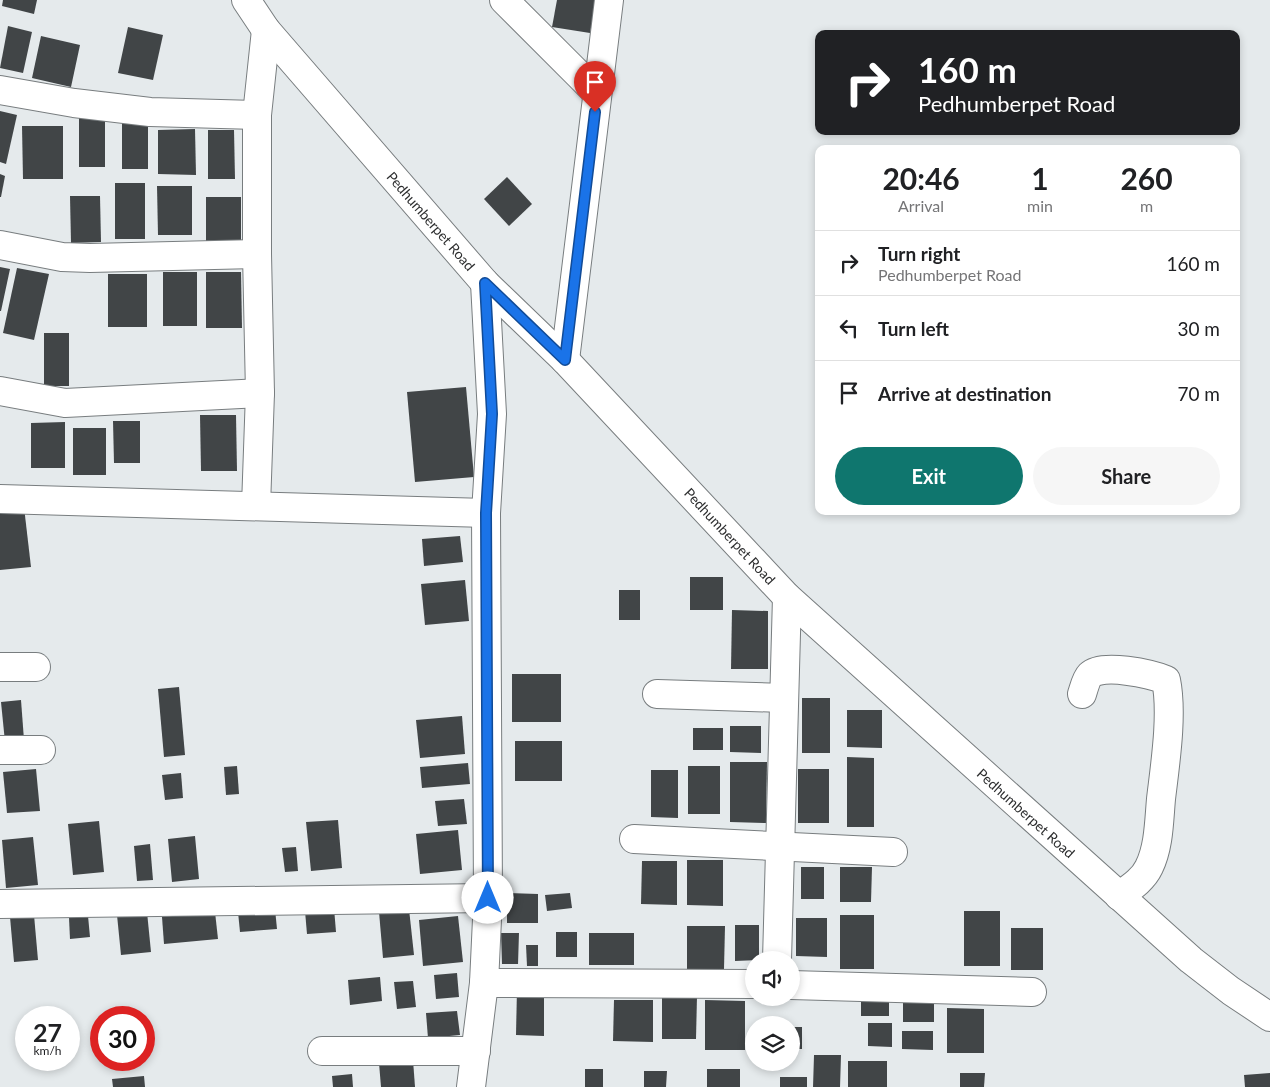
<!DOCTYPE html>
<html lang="en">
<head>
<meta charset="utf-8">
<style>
	:root { --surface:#fff; --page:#f6f6f6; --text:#202124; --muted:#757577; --line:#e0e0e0; --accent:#0f766e }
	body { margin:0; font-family:Lato,sans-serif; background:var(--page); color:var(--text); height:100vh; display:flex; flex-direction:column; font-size:19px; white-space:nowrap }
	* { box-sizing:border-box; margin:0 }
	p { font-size:16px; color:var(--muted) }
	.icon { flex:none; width:28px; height:28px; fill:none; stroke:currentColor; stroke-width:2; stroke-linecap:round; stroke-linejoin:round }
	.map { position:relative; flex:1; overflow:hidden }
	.side { position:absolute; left:815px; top:145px; width:425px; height:370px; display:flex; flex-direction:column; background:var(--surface); border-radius:10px; box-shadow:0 2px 8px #0003 }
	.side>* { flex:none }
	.top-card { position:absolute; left:815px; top:30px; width:425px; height:105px; border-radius:10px; box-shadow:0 2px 8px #0003; background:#202124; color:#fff; overflow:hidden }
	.tools { position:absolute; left:745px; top:951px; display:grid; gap:10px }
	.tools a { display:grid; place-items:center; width:55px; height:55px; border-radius:50%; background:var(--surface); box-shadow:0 2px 8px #0003; font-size:25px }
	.speed { position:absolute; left:15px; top:1006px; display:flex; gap:10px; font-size:25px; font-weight:700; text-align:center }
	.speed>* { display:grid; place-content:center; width:65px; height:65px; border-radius:50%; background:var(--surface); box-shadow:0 2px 8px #0003; line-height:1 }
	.speed small { font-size:12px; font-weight:400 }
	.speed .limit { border:8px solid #d22; background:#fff; color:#111 }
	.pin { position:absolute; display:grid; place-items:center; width:42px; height:42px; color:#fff; margin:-51px -21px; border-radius:50% 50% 50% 0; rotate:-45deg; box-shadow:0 0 5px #0007 }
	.pin .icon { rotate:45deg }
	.me { position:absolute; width:55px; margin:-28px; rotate:0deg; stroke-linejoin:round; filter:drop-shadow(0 0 4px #0008) }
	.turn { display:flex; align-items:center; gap:18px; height:105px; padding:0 20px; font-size:22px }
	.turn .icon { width:65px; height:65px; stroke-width:2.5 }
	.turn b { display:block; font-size:35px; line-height:42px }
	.eta { display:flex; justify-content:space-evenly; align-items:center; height:85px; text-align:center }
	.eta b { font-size:30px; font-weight:700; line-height:35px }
	.primary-button { display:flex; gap:10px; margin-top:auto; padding:10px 20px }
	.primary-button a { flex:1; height:58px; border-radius:30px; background:var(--accent); color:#fff; font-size:20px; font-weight:700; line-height:58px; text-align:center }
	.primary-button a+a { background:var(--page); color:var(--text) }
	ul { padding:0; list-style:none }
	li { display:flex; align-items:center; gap:15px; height:65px; padding:0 20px; border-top:1px solid var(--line) }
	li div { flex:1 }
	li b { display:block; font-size:19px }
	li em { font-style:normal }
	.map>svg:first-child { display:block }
	.building { fill:#414547 }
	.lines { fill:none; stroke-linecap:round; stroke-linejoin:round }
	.minor-casing { stroke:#787d7f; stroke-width:30 }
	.minor { stroke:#fff; stroke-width:28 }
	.route-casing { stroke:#114b97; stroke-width:12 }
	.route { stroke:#1a73e8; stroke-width:9 }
	.labels { text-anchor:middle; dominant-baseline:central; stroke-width:5; stroke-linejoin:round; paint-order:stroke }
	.street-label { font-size:14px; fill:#2d2e2f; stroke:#fff }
</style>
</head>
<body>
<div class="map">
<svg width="1270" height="1087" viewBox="0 0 1270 1087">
	<rect width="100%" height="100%" fill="#e5eaec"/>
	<g class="building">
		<path d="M3 0H37L34 14 2 6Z"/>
		<path d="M557 0H596L590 33 552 27Z"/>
		<path d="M8 26 32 32 23 73 0 68Z"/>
		<path d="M128 27 163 35 153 80 118 73Z"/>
		<path d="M41 36 80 45 71 87 32 78Z"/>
		<path d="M0 111 17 115 6 164 0 162Z"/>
		<rect x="79" y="116" width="26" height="51"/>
		<rect x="122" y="118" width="26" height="51"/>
		<path d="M22 126H63V179H23Z"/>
		<path d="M195 129 196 175 158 174V130Z"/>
		<path d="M208 130H234L235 179H208Z"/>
		<path d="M0 174 5 176 1 197H0Z"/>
		<path d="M507 177 532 204 509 226 484 199Z"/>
		<rect x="115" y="183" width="30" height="56"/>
		<path d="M157 186H192V235H158Z"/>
		<path d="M70 196H100L101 242 71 243Z"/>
		<path d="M206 197H241V240L206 241Z"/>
		<path d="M0 267 10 269 1 311H0Z"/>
		<path d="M17 268 49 274 34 340 3 333Z"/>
		<rect x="163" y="272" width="34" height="54"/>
		<path d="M206 272H241L242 328H206Z"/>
		<rect x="108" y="274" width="39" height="53"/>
		<rect x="44" y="333" width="25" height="53"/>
		<path d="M466 387 474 477 415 482 407 392Z"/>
		<path d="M200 415H236L237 471H201Z"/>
		<path d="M113 421H140V463H114Z"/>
		<path d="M65 422V468H31V423Z"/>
		<rect x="73" y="428" width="33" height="47"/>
		<path d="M24 507 31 567 0 570V510Z"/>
		<path d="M460 536 463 562 424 566 422 539Z"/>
		<rect x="690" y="577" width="33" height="33"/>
		<path d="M465 580 469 621 425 625 421 584Z"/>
		<rect x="619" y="590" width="21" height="30"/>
		<path d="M732 610 768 611V669H731Z"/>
		<rect x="512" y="674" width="49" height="48"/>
		<path d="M179 687 185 755 164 757 158 689Z"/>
		<rect x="802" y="698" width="28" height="55"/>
		<path d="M21 700 24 740 5 742 1 702Z"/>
		<path d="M847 710H882V748L847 747Z"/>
		<path d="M462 716 465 754 420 758 416 720Z"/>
		<path d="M730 726H761V753L730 752Z"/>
		<rect x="693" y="728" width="30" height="22"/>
		<rect x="515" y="741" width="47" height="40"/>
		<path d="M847 757 874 758V827H847Z"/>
		<path d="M730 762H767L766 823 730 822Z"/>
		<path d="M468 763 470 784 422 788 420 767Z"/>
		<path d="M237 766 239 794 226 795 224 767Z"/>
		<rect x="688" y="766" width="32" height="48"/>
		<path d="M36 769 40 811 7 813 3 772Z"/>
		<rect x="798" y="769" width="31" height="54"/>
		<path d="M651 770H678V818L651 817Z"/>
		<path d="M181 773 183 798 165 800 162 775Z"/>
		<path d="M464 799 467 824 438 826 435 801Z"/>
		<path d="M338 820 342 868 311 871 306 822Z"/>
		<path d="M99 821 104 872 73 875 68 824Z"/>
		<path d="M458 830 462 870 420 874 416 834Z"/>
		<path d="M195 836 199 879 172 882 168 839Z"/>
		<path d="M33 837 38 885 6 888 2 840Z"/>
		<path d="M150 844 153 880 137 881 134 846Z"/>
		<path d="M296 847 298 871 285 872 282 848Z"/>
		<path d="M687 860H723V906L687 905Z"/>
		<path d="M642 861H677V905L641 904Z"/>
		<rect x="801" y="867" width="23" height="32"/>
		<path d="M840 867H872L871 902H840Z"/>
		<path d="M507 893 538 894V923H507Z"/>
		<path d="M570 893 572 908 547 911 545 895Z"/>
		<path d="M334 908 336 932 307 934 305 911Z"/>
		<path d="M275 909 277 929 240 932 238 912Z"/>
		<path d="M409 909 414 955 383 958 379 912Z"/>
		<rect x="964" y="911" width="36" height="55"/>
		<path d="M147 912 151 952 121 955 117 915Z"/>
		<path d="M215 912 218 939 164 944 162 917Z"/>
		<path d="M34 915 38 960 14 962 10 917Z"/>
		<rect x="840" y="915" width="34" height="54"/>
		<path d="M88 916 90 937 70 939 69 918Z"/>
		<path d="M458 916 463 962 423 966 419 920Z"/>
		<path d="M796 918H827V957L796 956Z"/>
		<path d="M735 925H759V960L735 961Z"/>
		<path d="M687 926H725L724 969H687Z"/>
		<rect x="1011" y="928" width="32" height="42"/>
		<rect x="556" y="932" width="21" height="25"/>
		<path d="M501 933H519L518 964H502Z"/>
		<rect x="589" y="933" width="45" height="32"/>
		<path d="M526 945H538V966H527Z"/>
		<path d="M457 973 459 997 436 999 434 975Z"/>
		<path d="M380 977 382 1001 350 1005 348 980Z"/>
		<path d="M413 981 416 1007 397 1009 394 982Z"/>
		<path d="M517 989H544V1036L516 1035Z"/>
		<path d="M662 996H697L696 1039H662Z"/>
		<rect x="903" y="998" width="31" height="24"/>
		<path d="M614 1000H653V1042L613 1041Z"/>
		<path d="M705 1000 745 1001V1050H705Z"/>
		<rect x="861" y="1000" width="28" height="16"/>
		<path d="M947 1008 984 1009V1053H947Z"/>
		<path d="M457 1011 460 1035 428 1038 426 1013Z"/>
		<path d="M868 1023H892V1047L868 1046Z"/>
		<rect x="791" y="1027" width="11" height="22"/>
		<path d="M902 1031H933V1050L902 1049Z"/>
		<path d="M814 1055H841L840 1087H813Z"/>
		<path d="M413 1060 415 1087H381L379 1063Z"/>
		<rect x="848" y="1061" width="39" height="26"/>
		<rect x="585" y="1069" width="18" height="18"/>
		<rect x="707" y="1069" width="33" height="18"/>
		<path d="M644 1071H667L666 1087H644Z"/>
		<path d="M960 1073H985L984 1087H960Z"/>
		<path d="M1270 1073V1087H1245L1244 1075Z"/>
		<path d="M352 1074 353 1087H333L332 1076Z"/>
		<path d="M144 1076 145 1087H113L112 1079Z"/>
		<rect x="780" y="1077" width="27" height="10"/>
	</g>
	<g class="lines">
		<g class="minor-casing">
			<g id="minor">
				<path d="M246 0 266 30 485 283 565 360 787 597 1191 960 1231 991 1270 1017"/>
				<path d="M504 0 597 93"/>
				<path d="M0 90 74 103 150 112 257 115"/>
				<path d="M0 245 62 257 90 258 257 254"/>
				<path d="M565 360 609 0"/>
				<path d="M0 391 65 403 260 393"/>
				<path d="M0 499 486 513"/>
				<path d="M256 506 260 393 257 254V115L266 30"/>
				<path d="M0 667H36"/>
				<path d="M657 694 784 698"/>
				<path d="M1082 694C1084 688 1086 679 1090 675 1102 663 1151 674 1166 680 1173 714 1165 765 1161 799 1159 821 1159 847 1149 867 1143 880 1130 888 1119 896"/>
				<path d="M0 750H41"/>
				<path d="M634 839 893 852"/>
				<path d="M0 904 488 898"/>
				<path d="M777 960 787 597"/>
				<path d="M484 983 754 984"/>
				<path d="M791 985 1032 992"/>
				<path d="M322 1051H476"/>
				<path d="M471 1087 484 983 488 898 486 513 492 414 485 283"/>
			</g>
		</g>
		<use href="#minor" class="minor"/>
	</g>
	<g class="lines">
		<g class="route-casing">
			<path id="route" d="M488 898 486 513 492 414 485 283 565 360 595 112"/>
		</g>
		<use href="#route" class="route"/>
	</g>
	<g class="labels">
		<g class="street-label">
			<text transform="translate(431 221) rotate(49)">Pedhumberpet Road</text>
			<text transform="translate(730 536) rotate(47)">Pedhumberpet Road</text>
			<text transform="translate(1026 813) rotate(42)">Pedhumberpet Road</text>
		</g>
	</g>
</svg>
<div class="tools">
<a><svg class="icon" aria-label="sound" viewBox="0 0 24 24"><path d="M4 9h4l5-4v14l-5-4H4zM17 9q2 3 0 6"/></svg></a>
<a><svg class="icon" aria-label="layers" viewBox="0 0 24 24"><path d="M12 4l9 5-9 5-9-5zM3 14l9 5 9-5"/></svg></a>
</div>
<div class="speed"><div>27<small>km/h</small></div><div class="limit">30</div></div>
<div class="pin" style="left:595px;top:112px;background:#d93025"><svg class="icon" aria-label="arrive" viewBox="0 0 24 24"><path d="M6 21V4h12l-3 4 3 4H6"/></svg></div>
<svg class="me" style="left:488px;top:898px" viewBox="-20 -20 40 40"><circle r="19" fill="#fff"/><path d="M0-13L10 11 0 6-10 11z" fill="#1a73e8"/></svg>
<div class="top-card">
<div class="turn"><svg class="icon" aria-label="right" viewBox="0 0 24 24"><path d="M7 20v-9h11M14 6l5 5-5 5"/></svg><div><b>160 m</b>Pedhumberpet Road</div></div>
</div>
<section class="side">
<div class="eta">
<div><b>20:46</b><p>Arrival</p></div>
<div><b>1</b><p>min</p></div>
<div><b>260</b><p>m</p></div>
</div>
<ul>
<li><svg class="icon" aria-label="right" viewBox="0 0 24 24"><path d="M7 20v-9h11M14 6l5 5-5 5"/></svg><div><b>Turn right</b><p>Pedhumberpet Road</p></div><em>160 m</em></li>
<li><svg class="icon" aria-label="left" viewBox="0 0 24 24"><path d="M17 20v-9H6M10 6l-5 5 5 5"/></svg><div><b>Turn left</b></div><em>30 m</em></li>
<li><svg class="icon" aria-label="arrive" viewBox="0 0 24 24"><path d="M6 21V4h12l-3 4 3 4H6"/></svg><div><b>Arrive at destination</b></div><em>70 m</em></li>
</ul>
<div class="primary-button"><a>Exit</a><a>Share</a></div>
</section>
</div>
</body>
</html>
